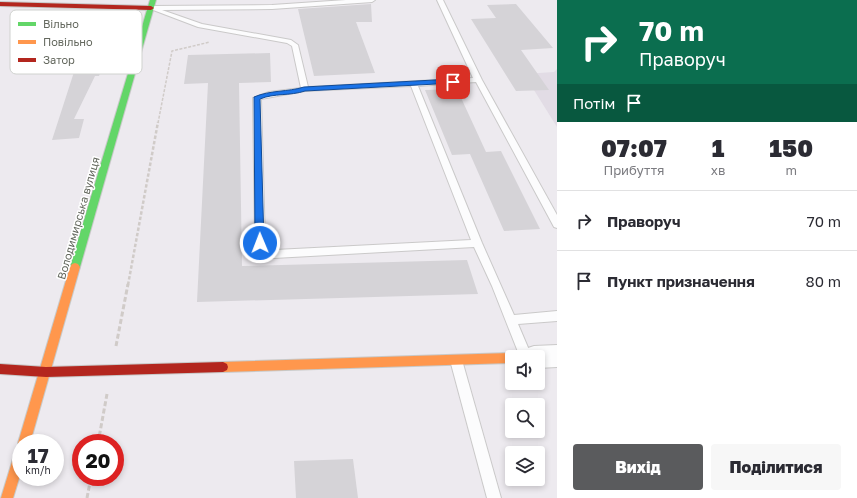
<!DOCTYPE html>
<html lang="uk">
<head>
<meta charset="utf-8">
<style>
	:root { --surface:#fff; --page:#f7f7f7; --text:#2b2b33; --muted:#7c7c81; --line:#e1e1e2; --accent:#5a5b5d }
	body { margin:0; font-family:"Golos Text",sans-serif; background:var(--page); color:var(--text); height:100vh; display:flex; flex-direction:column; font-size:15px; white-space:nowrap }
	* { box-sizing:border-box; margin:0 }
	p { font-size:13px; color:var(--muted) }
	.icon { flex:none; width:22px; height:22px; fill:none; stroke:currentColor; stroke-width:2; stroke-linecap:round; stroke-linejoin:round }
	.map { position:relative; flex:1; overflow:hidden }
	.side { display:flex; flex-direction:column; background:var(--surface); width:300px }
	.side>* { flex:none }
	.banner { background:#0b6e4f; color:#fff; overflow:hidden }
	.buttons { position:absolute; left:505px; top:350px; display:grid; gap:8px }
	.buttons a { display:grid; place-items:center; width:40px; height:40px; border-radius:4px; background:var(--surface); box-shadow:0 2px 6px #0003; font-size:20px }
	.speed { position:absolute; left:12px; top:434px; display:flex; gap:8px; font-size:20px; font-weight:700; text-align:center }
	.speed>* { display:grid; place-content:center; width:52px; height:52px; border-radius:50%; background:var(--surface); box-shadow:0 2px 6px #0003; line-height:1 }
	.speed small { font-size:10px; font-weight:400 }
	.speed .limit { border:6px solid #d22; background:#fff; color:#111 }
	.pin { position:absolute; display:grid; place-items:center; width:34px; height:34px; color:#fff; margin:-17px; border-radius:8px; box-shadow:0 2px 6px #0006 }
	.me { position:absolute; width:44px; margin:-22px; rotate:359deg; stroke-linejoin:round; filter:drop-shadow(0 0 3px #0008) }
	.turn { display:flex; align-items:center; gap:14px; height:84px; padding:0 16px; font-size:18px }
	.turn .icon { width:52px; height:52px; stroke-width:2.5 }
	.turn b { display:block; font-size:28px; line-height:34px }
	.then { display:flex; align-items:center; height:38px; padding:0 16px; background:#0003; gap:8px; font-size:15px }
	.eta { display:flex; justify-content:space-evenly; align-items:center; height:68px; text-align:center }
	.eta b { font-size:24px; font-weight:800; line-height:28px }
	.cta { display:flex; gap:8px; margin-top:auto; padding:8px 16px }
	.cta a { flex:1; height:46px; border-radius:4px; background:var(--accent); color:#fff; font-size:16px; font-weight:800; line-height:46px; text-align:center }
	.cta a+a { background:var(--page); color:var(--text) }
	ul { padding:0; list-style:none }
	li { display:flex; align-items:center; gap:12px; height:60px; padding:0 16px; border-top:1px solid var(--line) }
	li div { flex:1 }
	li b { display:block; font-size:15px }
	li em { font-style:normal }
	main { display:flex; flex:1; min-height:0 }
	.map>svg:first-child { display:block }
	.education { fill:#e2dce5 }
	.building { fill:#d5d3d7 }
	.lines { fill:none; stroke-linecap:round; stroke-linejoin:round }
	.lane-casing { stroke:#cac9c9; stroke-width:2 }
	.street-casing { stroke:#cac9c9; stroke-width:2 }
	.fast-casing { stroke:#c8c9c8; stroke-width:2 }
	.slow-casing { stroke:#c8c9c8; stroke-width:2 }
	.jam-casing { stroke:#c8c9c8; stroke-width:2 }
	.path-far2 { stroke:#d0cbc8; stroke-width:1.5; stroke-dasharray:3 1.5; stroke-linecap:butt }
	.path-far1 { stroke:#d0cbc8; stroke-width:2.5; stroke-dasharray:3.5 2; stroke-linecap:butt }
	.path { stroke:#d0cbc8; stroke-width:3; stroke-dasharray:5 2.5; stroke-linecap:butt }
	.lane { fill:#fcfcfd; fill-rule:evenodd }
	.street { fill:#fcfcfd; fill-rule:evenodd }
	.fast { fill:#63d668; fill-rule:evenodd }
	.slow { fill:#ff974d; fill-rule:evenodd }
	.jam { fill:#b3261e; fill-rule:evenodd }
	.route { fill:#1a73e8; stroke:#114b97 }
	.labels { text-anchor:middle; dominant-baseline:central; stroke-width:3; stroke-linejoin:round; paint-order:stroke }
	.street-label { font-size:11px; fill:#64685e; stroke:#fff }
	.key { fill:#fff; stroke:#d0d2cf; stroke-width:1 }
	.key-label { font-size:11px; fill:#64685e }
</style>
</head>
<body>
<main>
<div class="map">
<svg width="557" height="498" viewBox="0 0 557 498">
	<rect width="100%" height="100%" fill="#edeaef"/>
	<path class="education" d="M557 69V127L524 74 554 72Z"/>
	<g class="building">
		<path d="M371 4 372 22H356L375 73 314 76 298 9Z"/>
		<path d="M516 4 553 48 521 50 549 90 516 91 471 19 496 18 487 5Z"/>
		<path d="M101 15H122L99 76H95L74 119H84L79 138 52 140 74 72 78 63H82Z"/>
		<path d="M270 53 271 82 239 83 242 266 467 260 478 294 197 302 208 83 184 84 188 55Z"/>
		<path d="M457 89 486 152 501 151 540 229 504 231 470 154 452 155 425 90Z"/>
		<path d="M353 459 358 498H296L294 461Z"/>
	</g>
	<g class="lines">
		<g class="lane-casing">
			<g id="lane">
				<path d="M346 0H375L372 2 272 9 162 10 202 24 291 40 298 45 308 87 473 78 437 0H443L482 80 557 215V228L554 227 476 82 418 86 482 243 514 315 557 311V321L518 324 532 357H520L492 286 474 247 274 258 260 252 255 243 253 98 269 92 301 88 292 46 287 43 198 27 148 8 151 6 272 5ZM411 86 471 240 275 250 268 246 265 242 261 99 305 91Z"/>
				<path d="M456 355 460 356 462 360 501 498H487L450 360 452 356Z"/>
			</g>
		</g>
		<g class="street-casing">
			<path id="street" d="M557 345V367L538 368V357H522L525 349 534 346Z"/>
		</g>
		<g class="fast-casing">
			<path id="fast" d="M150 0H156L80 267 78 270H72L70 267Z"/>
		</g>
		<g class="slow-casing">
			<g id="slow">
				<path d="M75 263 78 264 80 267 30 443H21V472L13 498H1L15 452 17 448 20 447 18 443 70 267 72 264Z"/>
				<path d="M512 353 516 355 517 357H512V363L223 372 219 370 218 367 219 364 223 362Z"/>
			</g>
		</g>
		<g class="jam-casing">
			<g id="jam">
				<path d="M0 2 151 6 154 8 151 10 0 6Z"/>
				<path d="M223 362 227 364 228 367 227 370 223 372 46 377 0 374V364L46 367Z"/>
			</g>
		</g>
		<path class="path-far2" d="M158 123 172 51 210 42"/>
		<path class="path-far1" d="M128 285 158 122"/>
		<g class="path">
			<path d="M116 346 128 284"/>
			<path d="M98 443 107 394"/>
			<path d="M87 498 91 477"/>
		</g>
		<use href="#lane" class="lane"/>
		<use href="#street" class="street"/>
		<use href="#fast" class="fast"/>
		<use href="#slow" class="slow"/>
		<use href="#jam" class="jam"/>
	</g>
	<path class="route" d="M453 79 455 80V83L305 91C290 96 274 93 260 99L264 243 263 246H256L255 243 254 97C270 90 288 92 304 87Z"/>
	<g class="labels">
		<g class="street-label">
			<text transform="translate(78 218) rotate(-74)">Володимирська вулиця</text>
		</g>
	</g>
	<rect x="10" y="10" width="132" height="64" rx="6" class="key"/>
	<rect x="18" y="22" width="18" height="4" fill="#63d668"/>
	<rect x="18" y="40" width="18" height="4" fill="#ff974d"/>
	<rect x="18" y="58" width="18" height="4" fill="#b3261e"/>
	<g class="key-label">
		<text x="43" y="28">Вільно</text>
		<text x="43" y="46">Повільно</text>
		<text x="43" y="64">Затор</text>
	</g>
</svg>
<div class="buttons">
<a><svg class="icon" aria-label="sound" viewBox="0 0 24 24"><path d="M4 9h4l5-4v14l-5-4H4zM17 9q2 3 0 6"/></svg></a>
<a><svg class="icon" aria-label="search" viewBox="0 0 24 24"><circle cx="10" cy="10" r="6"/><path d="M15 15l6 6"/></svg></a>
<a><svg class="icon" aria-label="layers" viewBox="0 0 24 24"><path d="M12 4l9 5-9 5-9-5zM3 14l9 5 9-5"/></svg></a>
</div>
<div class="speed"><div>17<small>km/h</small></div><div class="limit">20</div></div>
<div class="pin" style="left:453px;top:82px;background:#d93025"><svg class="icon" aria-label="arrive" viewBox="0 0 24 24"><path d="M6 21V4h12l-3 4 3 4H6"/></svg></div>
<svg class="me" style="left:260px;top:243px" viewBox="-20 -20 40 40"><circle r="17" fill="#1a73e8" stroke="#fff" stroke-width="3"/><path d="M0-11L8 9 0 5-8 9z" fill="#fff"/></svg>
</div>
<section class="side">
<div class="banner">
<div class="turn"><svg class="icon" aria-label="right" viewBox="0 0 24 24"><path d="M7 20v-9h11M14 6l5 5-5 5"/></svg><div><b>70 m</b>Праворуч</div></div>
<div class="then">Потім<svg class="icon" aria-label="arrive" viewBox="0 0 24 24"><path d="M6 21V4h12l-3 4 3 4H6"/></svg></div>
</div>
<div class="eta">
<div><b>07:07</b><p>Прибуття</p></div>
<div><b>1</b><p>хв</p></div>
<div><b>150</b><p>m</p></div>
</div>
<ul>
<li><svg class="icon" aria-label="right" viewBox="0 0 24 24"><path d="M7 20v-9h11M14 6l5 5-5 5"/></svg><div><b>Праворуч</b></div><em>70 m</em></li>
<li><svg class="icon" aria-label="arrive" viewBox="0 0 24 24"><path d="M6 21V4h12l-3 4 3 4H6"/></svg><div><b>Пункт призначення</b></div><em>80 m</em></li>
</ul>
<div class="cta"><a>Вихід</a><a>Поділитися</a></div>
</section>
</main>
</body>
</html>
